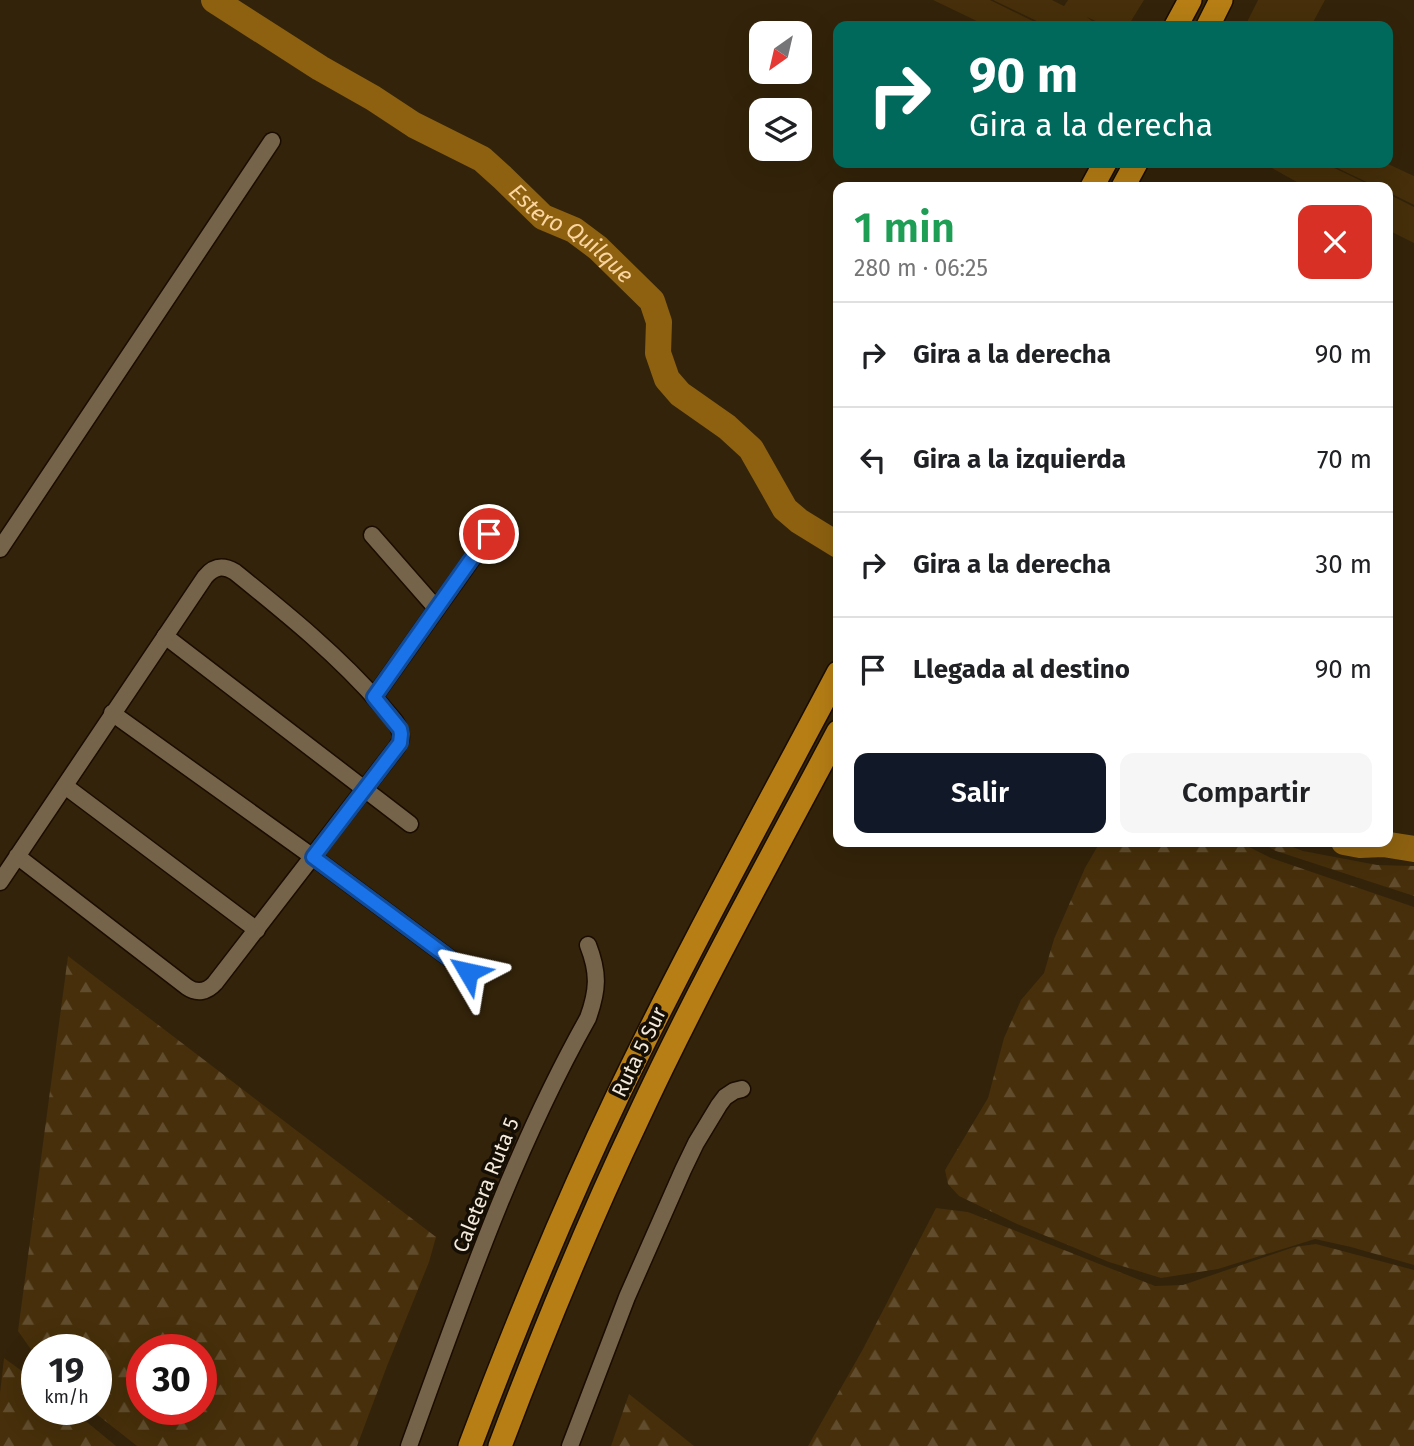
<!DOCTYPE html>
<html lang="es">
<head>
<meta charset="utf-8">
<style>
	:root { --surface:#fff; --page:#f6f6f6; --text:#202124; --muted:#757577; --line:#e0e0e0; --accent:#111827 }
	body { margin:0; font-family:"Fira Sans",sans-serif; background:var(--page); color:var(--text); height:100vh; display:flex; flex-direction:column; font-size:26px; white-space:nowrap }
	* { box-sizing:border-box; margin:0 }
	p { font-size:23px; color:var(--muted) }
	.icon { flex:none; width:38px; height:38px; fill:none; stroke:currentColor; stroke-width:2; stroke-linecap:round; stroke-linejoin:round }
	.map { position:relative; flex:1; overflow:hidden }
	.sheet { position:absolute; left:833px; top:182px; width:560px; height:665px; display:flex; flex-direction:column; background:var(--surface); border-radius:14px; box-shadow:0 7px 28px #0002 }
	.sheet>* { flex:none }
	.hud { position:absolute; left:833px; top:21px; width:560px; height:147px; border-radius:14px; box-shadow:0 7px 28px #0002; background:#00695c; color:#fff; overflow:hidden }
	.needle { width:46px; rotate:214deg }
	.buttons { position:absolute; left:749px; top:21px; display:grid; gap:14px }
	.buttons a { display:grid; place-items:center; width:63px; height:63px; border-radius:14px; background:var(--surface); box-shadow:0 7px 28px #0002; font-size:35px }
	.speed { position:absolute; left:21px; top:1334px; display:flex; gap:14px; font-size:35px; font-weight:700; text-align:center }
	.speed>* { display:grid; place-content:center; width:91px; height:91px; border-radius:50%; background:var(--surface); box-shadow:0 7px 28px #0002; line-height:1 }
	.speed small { font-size:18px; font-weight:400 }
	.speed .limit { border:10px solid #d22; background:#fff; color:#111 }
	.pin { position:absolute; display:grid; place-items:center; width:60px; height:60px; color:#fff; margin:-30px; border:4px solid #fff; border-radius:50%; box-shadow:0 2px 7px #0007 }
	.me { position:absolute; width:77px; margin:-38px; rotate:306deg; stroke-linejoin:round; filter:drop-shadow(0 0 5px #0008) }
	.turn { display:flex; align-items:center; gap:24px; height:147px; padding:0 21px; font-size:32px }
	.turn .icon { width:91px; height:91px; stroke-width:2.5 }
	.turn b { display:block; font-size:49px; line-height:60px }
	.round { display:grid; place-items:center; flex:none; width:74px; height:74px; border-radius:14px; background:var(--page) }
	.head { display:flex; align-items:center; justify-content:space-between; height:119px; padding:0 21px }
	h1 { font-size:42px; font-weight:600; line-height:52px; color:#1e9e55 }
	.cta { display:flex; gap:14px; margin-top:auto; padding:14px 21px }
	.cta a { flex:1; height:80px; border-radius:14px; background:var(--accent); color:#fff; font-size:28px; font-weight:600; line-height:80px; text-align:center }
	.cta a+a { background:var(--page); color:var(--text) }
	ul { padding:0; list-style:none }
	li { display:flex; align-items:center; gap:21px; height:105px; padding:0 21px; border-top:2px solid var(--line) }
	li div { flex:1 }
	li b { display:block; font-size:26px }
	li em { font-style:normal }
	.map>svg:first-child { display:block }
	.green { fill:#462f0a }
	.forest { fill:url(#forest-firs); fill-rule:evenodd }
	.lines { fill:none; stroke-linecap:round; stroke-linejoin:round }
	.river { stroke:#8d6110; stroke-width:26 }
	.minor-casing { stroke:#1a0c00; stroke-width:19 }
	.highway-casing { stroke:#1a0c00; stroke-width:26 }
	.minor { stroke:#76644a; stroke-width:16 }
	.highway { stroke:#b67e15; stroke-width:23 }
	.route-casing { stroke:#114b97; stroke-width:18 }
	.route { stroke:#1a73e8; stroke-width:12 }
	.labels { text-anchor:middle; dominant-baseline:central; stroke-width:7; stroke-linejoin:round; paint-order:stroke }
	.street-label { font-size:21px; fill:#f4eadb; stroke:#150e05 }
	.water-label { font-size:23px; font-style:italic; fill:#fbd5a0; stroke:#150e05 }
</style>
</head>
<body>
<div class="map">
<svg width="1414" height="1446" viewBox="0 0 1414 1446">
	<defs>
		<pattern id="forest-firs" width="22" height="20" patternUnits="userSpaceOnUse" patternTransform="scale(1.75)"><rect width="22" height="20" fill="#462f0a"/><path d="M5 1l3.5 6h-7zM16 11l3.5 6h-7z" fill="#614d2d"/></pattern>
	</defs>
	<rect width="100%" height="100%" fill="#33230a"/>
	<g class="green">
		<path d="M933 0H990L1043 26H987Z"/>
		<path d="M993 0H1052L1064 6 1068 0H1144L1128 26H1106L1087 17 1098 26H1047Z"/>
		<path d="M1258 0H1325L1311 26H1245Z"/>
		<path d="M1263 163H1324L1374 187H1306Z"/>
		<path d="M1327 163H1386L1414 176V205L1388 192V187H1377Z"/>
		<path d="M1388 194 1414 207V243L1388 230Z"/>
	</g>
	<g class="forest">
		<path d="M1100 842H1239L1271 858 1414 907V1265L1351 1247 1315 1239 1218 1269 1161 1278 1109 1262 1017 1224 959 1196 948 1184 945 1170 988 1098 1004 1038 1021 1000 1044 973 1054 939 1085 868Z"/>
		<path d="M1260 842H1280L1303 851 1377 865 1414 866V896L1276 851Z"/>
		<path d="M68 956 436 1237 429 1262 387 1366 357 1446H137L90 1409H96V1349H37V1358L18 1331ZM201 1349V1409H142V1349Z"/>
		<path d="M936 1208 968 1212 1155 1286 1183 1285 1294 1247 1316 1244 1414 1270V1446H808L863 1349Z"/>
		<path d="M4 1358 37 1382V1409H71L116 1446H0V1393Z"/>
		<path d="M629 1394 694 1446H611Z"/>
	</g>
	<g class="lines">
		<g class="river">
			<path id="s1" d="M214 0 320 68 373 98 414 125 482 159 502 177 543 217 574 230 598 248 652 301 659 322 658 353 667 379 680 394 727 427 751 449 785 509 799 521 838 545"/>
			<path d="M1344 842 1360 845 1383 844 1414 849"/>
		</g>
		<g class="minor-casing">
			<g id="minor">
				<path d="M372 535 436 608"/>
				<path d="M0 549 272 141"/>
				<path d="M165 636 410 824"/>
				<path d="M374 697 489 535"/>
				<path d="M112 713 313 857 468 972"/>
				<path d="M65 786 257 930"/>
				<path d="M0 882 205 577C214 566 223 565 235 572 287 614 339 656 382 706 388 714 398 722 400 732 402 738 400 742 397 747L215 983C207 992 197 994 187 987L17 856"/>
				<path d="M409 1446C462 1300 512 1153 588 1018 598 990 599 973 588 945"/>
				<path d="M570 1446 627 1297 683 1170 696 1143 719 1105 725 1097 734 1091 742 1089"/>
			</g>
		</g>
		<g class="highway-casing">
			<g id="highway">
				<path d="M1176 26 1190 0"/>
				<path d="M1208 26 1221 0"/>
				<path d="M1092 187 1105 163"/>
				<path d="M1123 187 1136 163"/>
				<path d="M470 1446C515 1327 563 1210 618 1095 687 952 764 813 838 673"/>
				<path d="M500 1446C542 1335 587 1225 638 1118 699 987 770 860 838 732"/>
			</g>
		</g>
		<use href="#minor" class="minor"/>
		<use href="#highway" class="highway"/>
	</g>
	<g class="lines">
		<g class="route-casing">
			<path id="route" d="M468 972 313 857 400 743 401 734 400 729 374 697 489 534"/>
		</g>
		<use href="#route" class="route"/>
	</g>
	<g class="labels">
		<g class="street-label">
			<text transform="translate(639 1052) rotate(-64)">Ruta 5 Sur</text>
			<text transform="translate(486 1185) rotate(-68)">Caletera Ruta 5</text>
		</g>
		<g class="water-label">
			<text stroke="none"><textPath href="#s1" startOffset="429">Estero Quilque</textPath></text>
		</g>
	</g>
</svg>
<div class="buttons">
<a><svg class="needle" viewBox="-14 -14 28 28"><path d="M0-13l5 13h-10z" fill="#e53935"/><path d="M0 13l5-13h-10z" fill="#757577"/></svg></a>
<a><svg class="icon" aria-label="layers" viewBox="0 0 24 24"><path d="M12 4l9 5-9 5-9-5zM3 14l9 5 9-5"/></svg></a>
</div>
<div class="speed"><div>19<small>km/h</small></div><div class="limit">30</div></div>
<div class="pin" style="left:489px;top:534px;background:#d93025"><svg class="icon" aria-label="arrive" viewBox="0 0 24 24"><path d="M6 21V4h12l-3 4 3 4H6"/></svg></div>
<svg class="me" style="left:468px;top:972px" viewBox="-20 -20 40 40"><path d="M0-17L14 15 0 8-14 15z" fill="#1a73e8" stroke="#fff" stroke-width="4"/></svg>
<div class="hud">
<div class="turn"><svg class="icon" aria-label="right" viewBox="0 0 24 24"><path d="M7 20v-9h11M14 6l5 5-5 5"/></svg><div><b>90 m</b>Gira a la derecha</div></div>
</div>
<section class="sheet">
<div class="head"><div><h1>1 min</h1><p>280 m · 06:25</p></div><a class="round" style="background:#d93025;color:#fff"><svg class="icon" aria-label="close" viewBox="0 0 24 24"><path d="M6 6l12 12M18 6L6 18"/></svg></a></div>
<ul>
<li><svg class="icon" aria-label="right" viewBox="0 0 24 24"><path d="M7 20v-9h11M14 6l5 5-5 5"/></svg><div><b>Gira a la derecha</b></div><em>90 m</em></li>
<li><svg class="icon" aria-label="left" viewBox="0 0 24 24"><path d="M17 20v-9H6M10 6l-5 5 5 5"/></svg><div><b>Gira a la izquierda</b></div><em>70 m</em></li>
<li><svg class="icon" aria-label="right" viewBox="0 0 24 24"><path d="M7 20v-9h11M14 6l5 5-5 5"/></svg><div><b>Gira a la derecha</b></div><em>30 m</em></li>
<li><svg class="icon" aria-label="arrive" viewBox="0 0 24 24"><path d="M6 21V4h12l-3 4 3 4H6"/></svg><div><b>Llegada al destino</b></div><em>90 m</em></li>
</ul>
<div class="cta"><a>Salir</a><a>Compartir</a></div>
</section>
</div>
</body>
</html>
